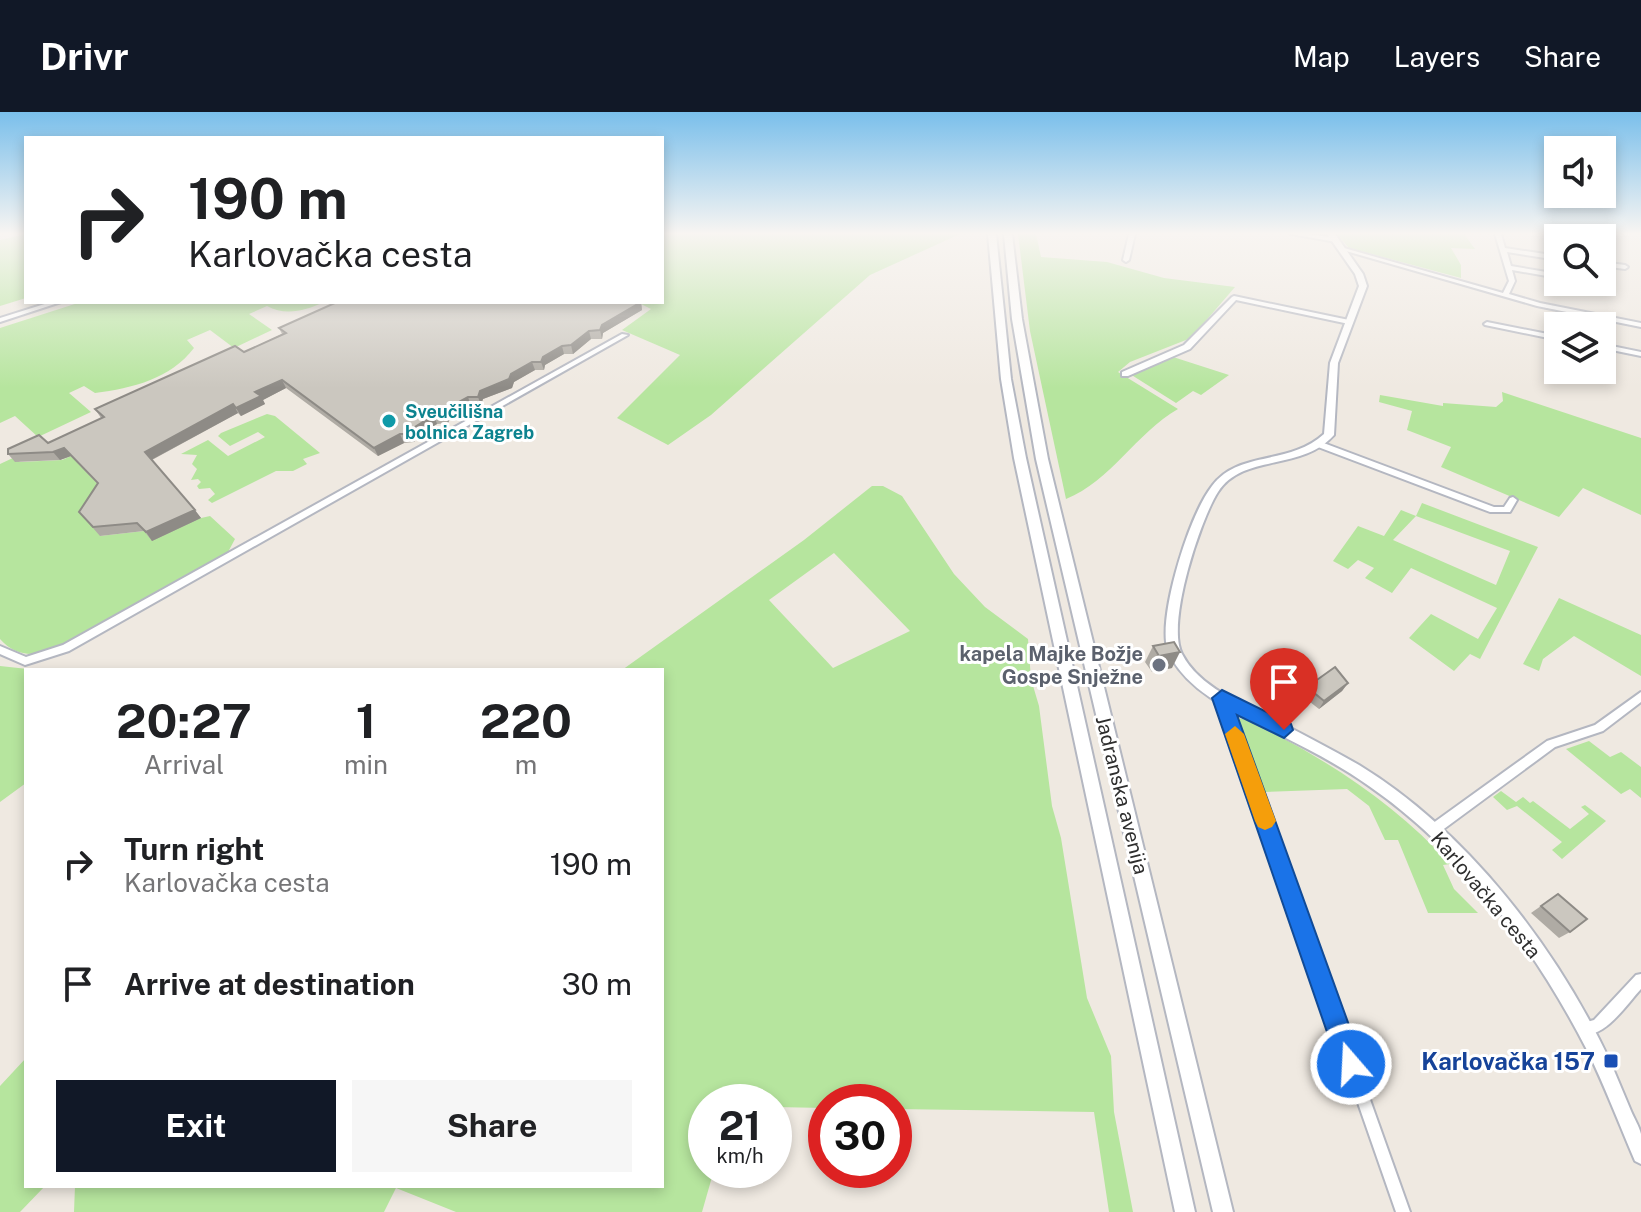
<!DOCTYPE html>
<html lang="en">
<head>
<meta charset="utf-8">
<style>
	:root { --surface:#fff; --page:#f6f6f6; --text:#202124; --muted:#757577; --accent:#111827 }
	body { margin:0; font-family:"Public Sans",sans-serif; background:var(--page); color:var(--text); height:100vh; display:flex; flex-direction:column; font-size:30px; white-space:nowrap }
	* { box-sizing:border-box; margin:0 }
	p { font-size:26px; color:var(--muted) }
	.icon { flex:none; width:44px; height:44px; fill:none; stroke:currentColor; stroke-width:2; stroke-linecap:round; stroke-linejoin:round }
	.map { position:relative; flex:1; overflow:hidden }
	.drawer { position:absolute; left:24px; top:556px; width:640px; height:520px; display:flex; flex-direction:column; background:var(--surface); border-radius:0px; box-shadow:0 4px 12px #0003 }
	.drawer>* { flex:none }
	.top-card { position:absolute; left:24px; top:24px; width:640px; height:168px; border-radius:0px; box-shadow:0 4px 12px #0003; background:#fff; color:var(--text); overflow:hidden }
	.tools { position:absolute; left:1544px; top:24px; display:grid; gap:16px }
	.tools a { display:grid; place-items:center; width:72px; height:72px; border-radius:0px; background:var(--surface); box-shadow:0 4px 12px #0003; font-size:40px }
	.speed { position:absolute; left:688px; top:972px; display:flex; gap:16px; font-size:40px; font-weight:700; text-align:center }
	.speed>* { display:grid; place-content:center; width:104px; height:104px; border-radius:50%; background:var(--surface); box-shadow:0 4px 12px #0003; line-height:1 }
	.speed small { font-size:20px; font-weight:400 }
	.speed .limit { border:12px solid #d22; background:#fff; color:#111 }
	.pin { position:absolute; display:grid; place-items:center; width:68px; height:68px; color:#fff; margin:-82px -34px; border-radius:50% 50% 50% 0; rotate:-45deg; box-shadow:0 0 8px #0007 }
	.pin .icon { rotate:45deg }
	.me { position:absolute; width:88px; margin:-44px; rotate:341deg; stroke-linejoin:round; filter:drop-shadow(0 0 6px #0008) }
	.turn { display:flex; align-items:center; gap:28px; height:168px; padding:0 32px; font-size:36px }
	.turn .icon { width:104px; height:104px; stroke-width:2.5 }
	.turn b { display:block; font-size:56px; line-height:68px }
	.eta { display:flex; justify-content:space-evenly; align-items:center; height:136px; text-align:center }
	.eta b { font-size:48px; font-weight:700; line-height:56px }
	.button { display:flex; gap:16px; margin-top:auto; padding:16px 32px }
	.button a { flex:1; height:92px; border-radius:0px; background:var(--accent); color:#fff; font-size:32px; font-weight:700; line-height:92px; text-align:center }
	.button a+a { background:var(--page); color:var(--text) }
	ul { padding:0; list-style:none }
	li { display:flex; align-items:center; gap:24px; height:120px; padding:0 32px }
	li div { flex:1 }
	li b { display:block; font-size:30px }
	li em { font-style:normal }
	header { display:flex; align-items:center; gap:48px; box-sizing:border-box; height:112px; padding:0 40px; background:var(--accent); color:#fff }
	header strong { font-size:38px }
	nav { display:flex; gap:44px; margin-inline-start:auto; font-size:28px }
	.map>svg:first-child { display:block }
	.green { fill:#b6e59e; fill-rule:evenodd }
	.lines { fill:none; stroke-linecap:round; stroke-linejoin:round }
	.minor-casing { stroke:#b4b7c1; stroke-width:4 }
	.tertiary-casing { stroke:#b4b7c1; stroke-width:4 }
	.secondary-casing { stroke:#b4b7c1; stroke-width:4 }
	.minor { fill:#fff; fill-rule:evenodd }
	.tertiary { fill:#fff; fill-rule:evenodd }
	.secondary { fill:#fff; fill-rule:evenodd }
	.wall { fill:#afaba4 }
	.shaded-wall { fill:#8e8b86 }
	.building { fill:#cbc7bf; stroke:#8e8b86; stroke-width:2 }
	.route { fill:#1a73e8; stroke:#114b97; stroke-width:2 }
	.slow { fill:#f59e0b }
	.culture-dot { fill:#0f9aa8; stroke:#fff; stroke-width:3 }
	.worship-dot { fill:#6b7280; stroke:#fff; stroke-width:3 }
	.transit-dot { fill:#1a4fb4; stroke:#fff; stroke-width:3 }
	.labels { text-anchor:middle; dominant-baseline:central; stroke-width:6; stroke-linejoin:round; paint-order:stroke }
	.far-culture-label { font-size:18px; font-weight:bold; fill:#0d838f; stroke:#fff; text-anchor:start }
	.worship-label { font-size:20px; font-weight:bold; fill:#5b616d; stroke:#fff; text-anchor:end }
	.street-label { font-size:20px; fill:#2e2e2e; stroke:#fff }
	.near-transit-label { font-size:24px; font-weight:bold; fill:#164399; stroke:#fff; text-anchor:end }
</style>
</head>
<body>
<header>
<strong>Drivr</strong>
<nav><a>Map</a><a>Layers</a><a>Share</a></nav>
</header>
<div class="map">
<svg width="1641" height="1100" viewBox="0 0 1641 1100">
	<rect width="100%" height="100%" fill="#efe9e1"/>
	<g class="green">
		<path d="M26 122V186L0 194V128Z"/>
		<path d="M662 122H960L870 163 711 303 668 333 617 306 680 243 622 218 651 197 637 190H662Z"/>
		<path d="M1018 122H1036L1041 145 1107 150 1164 166 1235 175 1191 226 1130 250 1118 260 1178 297C1136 321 1111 369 1066 387L1030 219Z"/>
		<path d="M1337 122H1464L1475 137 1451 136 1461 153V166L1349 136Z"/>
		<path d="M81 190H324C305 199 285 204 267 194L249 202 272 218 234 236 210 218 187 228 194 236C170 267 133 276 95 281L84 274 69 281 91 300 38 325 15 304 0 311V216Z"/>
		<path d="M1170 244 1229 263 1201 283 1193 279 1176 291 1130 262Z"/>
		<path d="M1502 280 1641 326V403L1583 376 1559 405 1441 355 1451 335 1407 318 1412 299 1379 290 1380 283 1443 294V291L1496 295 1503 289Z"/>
		<path d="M267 302 275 304 320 341 303 347 307 352 293 359H276L212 391 208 388 215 382 210 376 199 377 197 374 201 370 198 367 191 368 197 357 192 352 197 343 181 342 208 328 228 344 265 325 258 320 230 334 218 324 221 321Z"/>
		<path d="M71 344 108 383 100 424 144 419 210 404 235 427 227 442 52 539C31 544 15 544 0 527V352L15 345 20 350 62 348Z"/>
		<path d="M872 374H883L902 384 954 462 985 495 1028 527 1031 567 1039 594 1052 694 1061 726 1087 886 1111 944 1114 1000 1133 1100H1109L1094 1000 894 997V990H826V996L774 995V990H706V1058H714L702 1100H456L396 1076 384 1100H74L75 1074H662V558H622L804 428ZM834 441 910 519 833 556 769 488Z"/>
		<path d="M1422 391 1538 435 1480 547 1470 542 1454 559 1409 526 1431 502 1478 527 1497 496 1411 456 1392 481 1365 466 1374 456 1358 448 1348 457 1333 449 1358 414 1384 424 1401 398 1416 404ZM1416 404 1510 439 1496 473 1393 428Z"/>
		<path d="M1559 486 1641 523V564L1574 524 1543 547 1539 559 1523 552Z"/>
		<path d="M0 554 37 558H26V671L0 690Z"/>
		<path d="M1237 606C1251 607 1264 617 1277 623 1341 657 1401 698 1450 752L1443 753 1454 777 1478 801H1428L1398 728H1385L1369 694 1347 677 1264 680Z"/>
		<path d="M1589 629 1610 645 1621 640 1641 655V686L1630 677 1621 682 1566 637Z"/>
		<path d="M1501 679 1516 690 1523 685 1530 691 1533 689 1570 717 1589 702 1581 695 1585 693 1606 709 1562 747 1552 738 1562 730 1517 694 1507 698 1493 685Z"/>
		<path d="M26 946V1074H45L20 1100H0V974Z"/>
	</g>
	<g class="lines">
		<g class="minor-casing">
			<g id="minor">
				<path d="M1129 122H1135L1129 148 1126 150 1123 148Z"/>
				<path d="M1291 122H1308L1336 126 1339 128 1336 130Z"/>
				<path d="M1495 122H1501L1505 136 1558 144V148L1507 140 1511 154 1558 162V166L1512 158 1515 169 1509 182 1540 191 1641 211V215L1537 194 1339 137 1344 136 1503 181 1509 169Z"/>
				<path d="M1602 150 1625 153 1628 155 1625 157 1602 154Z"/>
				<path d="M1234 184 1349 208 1352 210 1349 212 1236 188 1190 237 1128 264H1122V260L1184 233 1232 185Z"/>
				<path d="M51 190H61L0 210V206Z"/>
				<path d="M1487 210 1558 224V228L1485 213 1484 212Z"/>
				<path d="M622 222 628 223 69 539 25 553 0 542V534L26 545 63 533Z"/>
				<path d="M1602 232 1641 240V244L1602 236Z"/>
				<path d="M1321 330 1494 395H1504L1510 386 1513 385 1517 388 1510 400H1490L1318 335V331Z"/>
				<path d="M1641 580V590L1603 619 1555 635 1437 722 1433 723 1429 722 1427 718 1429 714 1547 629 1595 613Z"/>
				<path d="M1222 582 1226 583 1227 586 1410 1100H1396L1217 586 1218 583Z"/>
				<path d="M1641 862V877C1626 893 1604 928 1580 922L1578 917 1580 912 1594 908 1636 863Z"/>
			</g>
		</g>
		<g class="tertiary-casing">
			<path id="tertiary" d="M1327 122H1335L1363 162 1367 174 1338 251 1334 323C1301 360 1243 341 1218 380 1200 408 1166 512 1182 542 1200 577 1246 593 1279 610 1306 624 1333 638 1359 653 1467 719 1556 835 1610 949 1617 966 1624 982 1631 999 1634 1006 1639 1014 1641 1022 1641 1031 1641 1042 1641 1052L1635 1049C1619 1012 1605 974 1587 938 1535 837 1463 739 1369 674 1341 654 1310 638 1280 623 1242 603 1194 585 1172 547 1170 541 1167 536 1166 530 1162 493 1189 404 1212 374 1238 338 1289 354 1324 322L1330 251 1359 174 1355 162Z"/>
		</g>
		<g class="secondary-casing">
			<g id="secondary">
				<path d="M988 122H996L1011 267 1026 346 1195 1100H1175L1014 346 1001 267Z"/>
				<path d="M1004 122H1012L1022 207 1048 347 1233 1100H1213L1036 347 1012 207Z"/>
			</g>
		</g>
		<use href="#minor" class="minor"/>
		<use href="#tertiary" class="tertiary"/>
		<use href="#secondary" class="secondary"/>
	</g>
	<g class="wall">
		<path d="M641 190 642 198 603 221 602 227H591L573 242H564L545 253 544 258H535L514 270 512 276 483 287 481 293 471 294 451 304 448 311 437 312 418 323 414 330 404 331 378 344 286 276 263 288 265 292 241 304 238 301 152 348 201 406 152 429 144 419 100 424 79 400 98 372 71 344 60 348 15 350 8 342 48 331 101 306 95 297 244 240 282 222 279 216Z"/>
		<path d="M1153 534 1172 556 1152 560 1145 550Z"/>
		<path d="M1348 571 1342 579 1319 597 1301 583 1307 575Z"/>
		<path d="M1558 782 1570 820 1559 826 1531 801Z"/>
	</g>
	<g class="shaded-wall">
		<path d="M641 190 642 198 603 221 602 227 600 218 602 213Z"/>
		<path d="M589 219 591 227 573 242 571 233Z"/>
		<path d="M562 234 564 242 545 253 544 258 541 250 543 245Z"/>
		<path d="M532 250 535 258 514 270 512 276 483 287 481 293 478 285 480 279Z"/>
		<path d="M282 268 286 276 263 288 265 292 241 304 236 296 255 280Z"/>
		<path d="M468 285 471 294 451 304 448 311 445 303 448 296Z"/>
		<path d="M233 292 238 301 151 348 145 340Z"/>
		<path d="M434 303 437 312 418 323 414 330 411 322 415 315Z"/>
		<path d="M400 322 404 331 378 344 374 336Z"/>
		<path d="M64 336 71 344 60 348 53 340Z"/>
		<path d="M195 398 201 406 152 429 146 420Z"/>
		<path d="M1180 540 1172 556 1152 560 1159 544Z"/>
		<path d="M1348 571 1342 579 1319 597 1324 589Z"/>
	</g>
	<g class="building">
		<path d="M337 190H641L602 213 600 218 589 219 571 233 562 234 543 245 541 250H532L511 262 509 267 480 279 478 285H468L448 296 445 303H434L415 315 411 322H400L374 336 282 268 255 280 261 284 236 296 233 292 145 340 195 398 146 420 137 411 93 415 79 400 98 371 64 336 53 340 8 342V337L39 323 48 331 104 305 95 297 235 234 244 240 286 221 279 216Z"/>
		<path d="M1174 530 1180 540 1159 544 1153 534Z"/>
		<path d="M1335 555 1348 571 1324 589 1307 575Z"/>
		<path d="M1558 782 1587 807 1570 820 1541 794Z"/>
	</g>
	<linearGradient id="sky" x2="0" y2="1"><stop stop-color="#7abfeb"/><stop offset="0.44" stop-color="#f8f5f2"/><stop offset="1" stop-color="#f8f5f2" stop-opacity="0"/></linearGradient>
	<rect width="1641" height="276" fill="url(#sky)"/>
	<path class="route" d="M1222 578 1291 612 1293 618 1284 626 1237 603 1363 952 1360 961 1351 965 1342 961 1338 952 1212 586Z"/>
	<path class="slow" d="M1235 614 1244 622 1276 709 1272 715 1265 718 1258 715 1255 709 1225 622Z"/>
	<circle class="culture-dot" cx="389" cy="309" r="8"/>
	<circle class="worship-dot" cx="1159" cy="553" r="8"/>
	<rect class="transit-dot" x="1603" y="941" width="16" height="16" rx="4"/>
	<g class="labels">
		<g class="far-culture-label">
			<text x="405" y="299">Sveučilišna<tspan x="405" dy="21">bolnica Zagreb</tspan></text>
		</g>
		<g class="worship-label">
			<text x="1143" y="542">kapela Majke Božje<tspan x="1143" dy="23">Gospe Snježne</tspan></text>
		</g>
		<g class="street-label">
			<text transform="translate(1122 683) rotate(76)">Jadranska avenija</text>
			<text transform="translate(1486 783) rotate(50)">Karlovačka cesta</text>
		</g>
		<g class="near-transit-label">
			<text x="1595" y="949">Karlovačka 157</text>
		</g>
	</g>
</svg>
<div class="tools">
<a><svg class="icon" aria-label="sound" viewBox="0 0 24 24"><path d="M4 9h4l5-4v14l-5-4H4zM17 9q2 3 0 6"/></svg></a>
<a><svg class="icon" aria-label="search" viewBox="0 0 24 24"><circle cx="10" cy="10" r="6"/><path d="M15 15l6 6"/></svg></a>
<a><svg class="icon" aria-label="layers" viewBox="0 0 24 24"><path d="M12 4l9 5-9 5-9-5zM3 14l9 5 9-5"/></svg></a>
</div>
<div class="speed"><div>21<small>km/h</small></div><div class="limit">30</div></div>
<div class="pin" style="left:1284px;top:618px;background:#d93025"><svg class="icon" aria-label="arrive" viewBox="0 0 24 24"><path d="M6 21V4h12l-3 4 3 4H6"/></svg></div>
<svg class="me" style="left:1351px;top:952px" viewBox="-20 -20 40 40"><circle r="17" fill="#1a73e8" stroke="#fff" stroke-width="3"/><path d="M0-11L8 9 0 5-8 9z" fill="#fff"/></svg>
<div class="top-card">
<div class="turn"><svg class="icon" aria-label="right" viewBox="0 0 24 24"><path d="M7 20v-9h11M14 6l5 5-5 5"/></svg><div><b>190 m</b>Karlovačka cesta</div></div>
</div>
<section class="drawer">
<div class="eta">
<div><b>20:27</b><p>Arrival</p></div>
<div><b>1</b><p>min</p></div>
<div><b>220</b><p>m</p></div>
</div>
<ul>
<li><svg class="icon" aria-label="right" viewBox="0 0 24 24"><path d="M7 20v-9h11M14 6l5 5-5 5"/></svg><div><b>Turn right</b><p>Karlovačka cesta</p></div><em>190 m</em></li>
<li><svg class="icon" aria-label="arrive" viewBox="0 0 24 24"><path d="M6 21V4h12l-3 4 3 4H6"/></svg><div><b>Arrive at destination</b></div><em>30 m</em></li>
</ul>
<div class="button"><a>Exit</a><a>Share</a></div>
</section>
</div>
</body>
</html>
